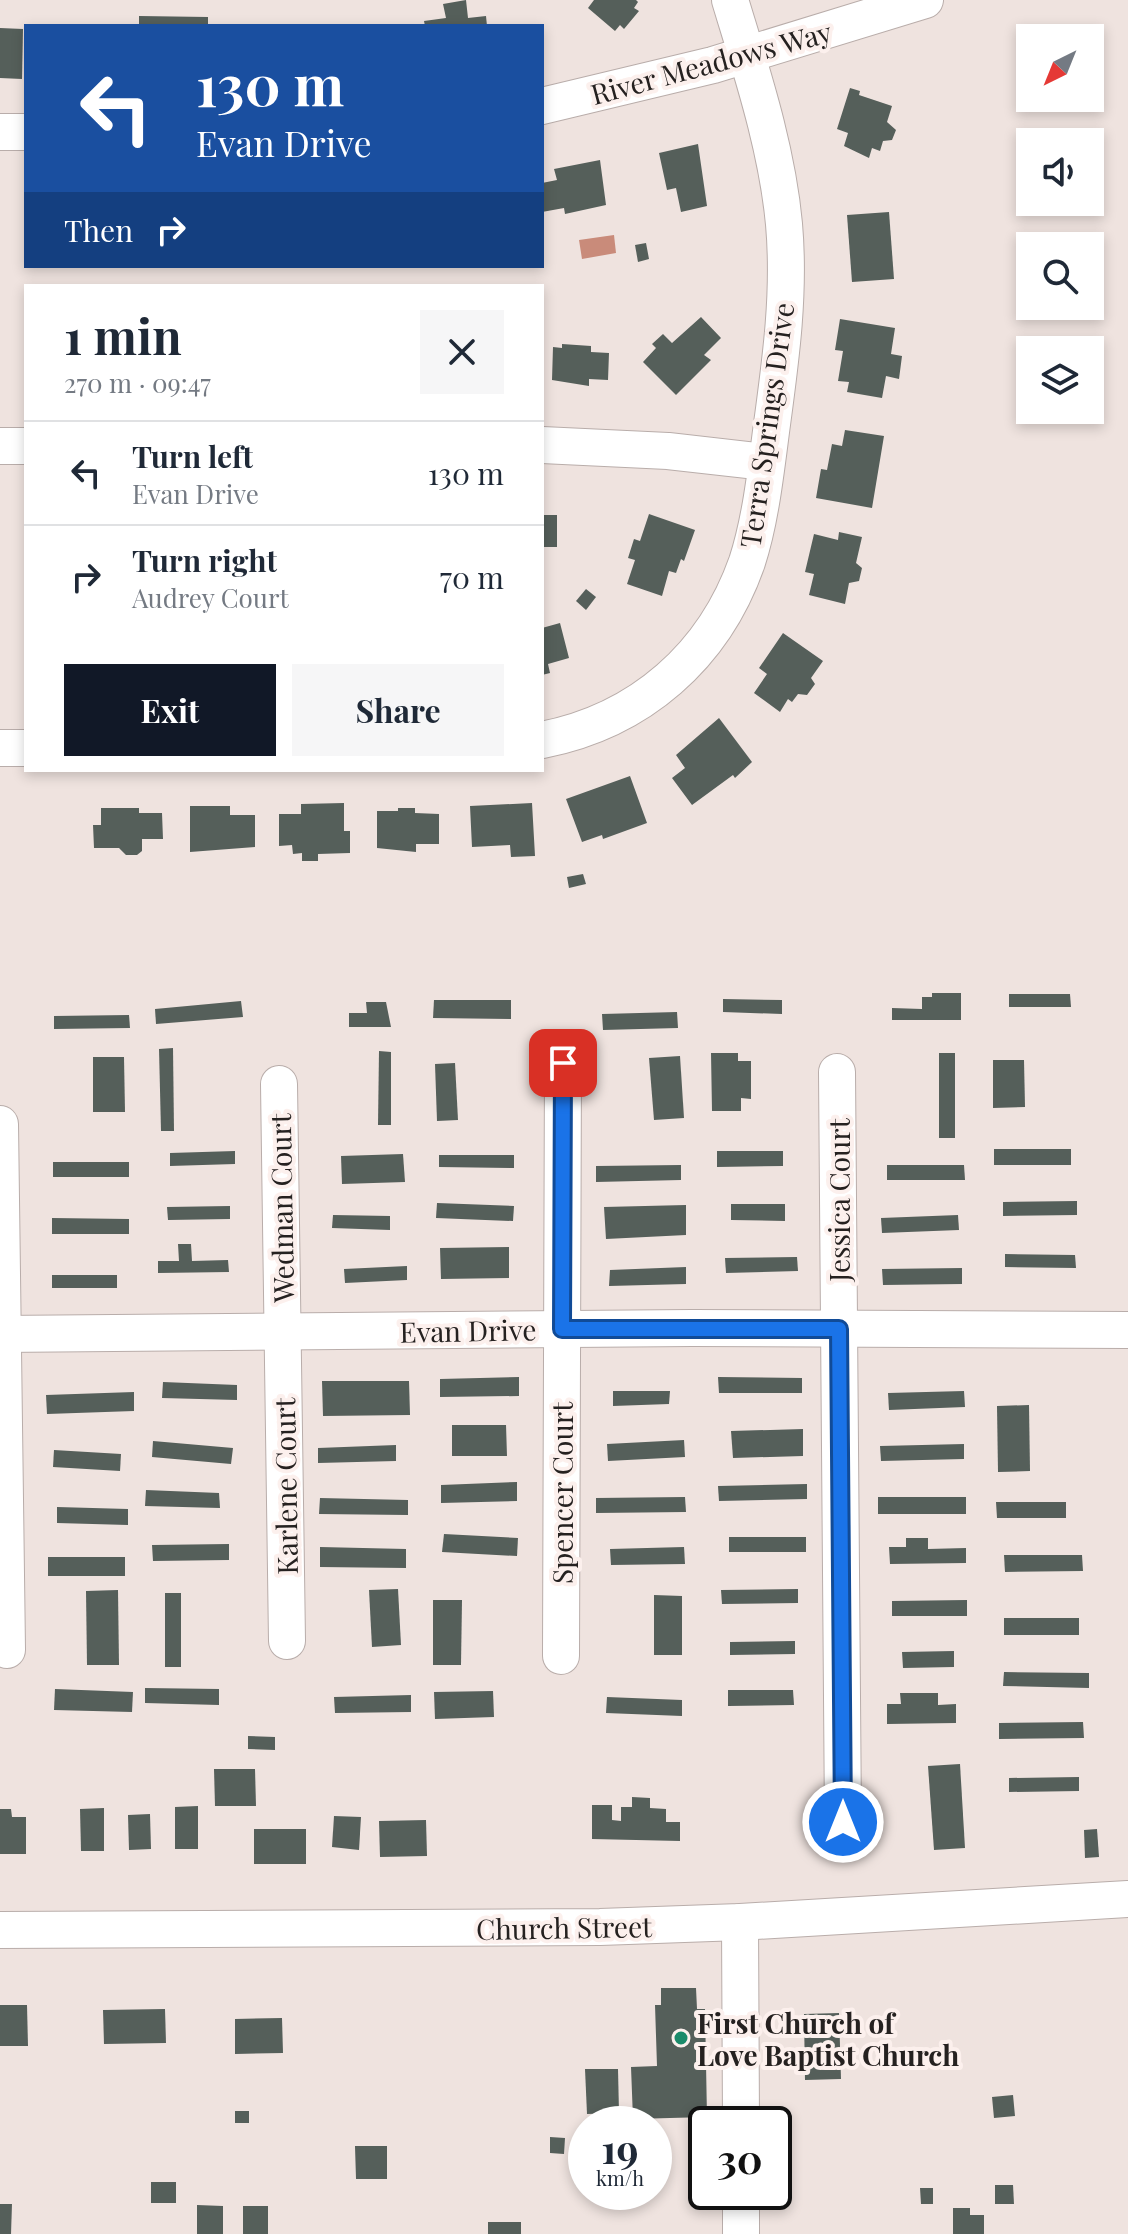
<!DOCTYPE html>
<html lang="en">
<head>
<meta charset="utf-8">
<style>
	:root { --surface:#fff; --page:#f6f6f7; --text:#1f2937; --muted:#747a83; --line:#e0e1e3; --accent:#111827 }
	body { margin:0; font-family:"Playfair Display",serif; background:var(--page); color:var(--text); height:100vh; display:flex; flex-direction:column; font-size:30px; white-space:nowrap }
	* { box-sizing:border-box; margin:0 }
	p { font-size:26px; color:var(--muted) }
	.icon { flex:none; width:44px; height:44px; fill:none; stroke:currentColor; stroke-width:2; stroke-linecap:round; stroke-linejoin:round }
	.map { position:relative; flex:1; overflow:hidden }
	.drawer { position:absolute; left:24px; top:284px; width:520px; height:488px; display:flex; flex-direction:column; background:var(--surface); border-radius:0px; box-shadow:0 4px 12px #0003 }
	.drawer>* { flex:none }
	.banner { position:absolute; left:24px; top:24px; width:520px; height:244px; border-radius:0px; box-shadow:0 4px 12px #0003; background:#1a4fa0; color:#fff; overflow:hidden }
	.needle { width:52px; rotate:223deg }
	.buttons { position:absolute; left:1016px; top:24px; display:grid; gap:16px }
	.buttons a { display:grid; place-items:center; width:88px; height:88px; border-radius:0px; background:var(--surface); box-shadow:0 4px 12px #0003; font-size:40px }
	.speed { position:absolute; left:568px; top:2106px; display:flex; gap:16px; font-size:40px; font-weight:700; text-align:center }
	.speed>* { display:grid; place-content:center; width:104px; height:104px; border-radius:50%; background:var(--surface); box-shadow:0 4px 12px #0003; line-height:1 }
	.speed small { font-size:20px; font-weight:400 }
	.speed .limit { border:4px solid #111; border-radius:12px; background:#fff; color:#111 }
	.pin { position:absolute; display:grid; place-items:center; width:68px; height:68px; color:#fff; margin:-34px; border-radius:16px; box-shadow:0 4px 12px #0006 }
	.me { position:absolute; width:88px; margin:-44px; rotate:0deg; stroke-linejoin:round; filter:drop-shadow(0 0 6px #0008) }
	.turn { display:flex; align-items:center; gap:28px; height:168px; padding:0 40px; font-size:36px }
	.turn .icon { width:104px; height:104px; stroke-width:2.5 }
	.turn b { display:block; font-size:56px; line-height:68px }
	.then { display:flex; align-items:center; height:76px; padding:0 40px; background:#0003; gap:16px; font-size:30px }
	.round { display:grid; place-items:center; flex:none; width:84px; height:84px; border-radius:0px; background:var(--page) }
	.overview { display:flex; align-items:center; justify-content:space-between; height:136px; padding:0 40px }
	h1 { font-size:48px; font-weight:700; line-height:60px }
	.primary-button { display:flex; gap:16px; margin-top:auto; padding:16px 40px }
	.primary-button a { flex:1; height:92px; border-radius:0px; background:var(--accent); color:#fff; font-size:32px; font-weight:700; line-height:92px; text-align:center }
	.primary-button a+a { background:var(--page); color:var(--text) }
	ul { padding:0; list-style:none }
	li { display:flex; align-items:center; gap:24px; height:104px; padding:0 40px; border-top:2px solid var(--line) }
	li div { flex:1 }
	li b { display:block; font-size:30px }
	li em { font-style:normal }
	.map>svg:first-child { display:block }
	.water { fill:#c98b7a }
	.building { fill:#555f5a }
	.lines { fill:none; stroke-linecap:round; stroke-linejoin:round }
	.minor-casing { stroke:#b9adaa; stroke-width:38 }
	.minor { stroke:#fff; stroke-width:36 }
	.route-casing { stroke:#114b97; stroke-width:20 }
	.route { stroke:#1a73e8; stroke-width:14 }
	.poi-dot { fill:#1b8a6a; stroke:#fcf0ed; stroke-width:3 }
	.labels { text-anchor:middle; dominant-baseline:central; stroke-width:8; stroke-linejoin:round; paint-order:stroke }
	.street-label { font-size:28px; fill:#252120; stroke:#fcf0ed }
	.poi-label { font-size:28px; font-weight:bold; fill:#252120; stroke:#fcf0ed; text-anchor:start }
</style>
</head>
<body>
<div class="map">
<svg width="1128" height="2234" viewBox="0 0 1128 2234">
	<rect width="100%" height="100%" fill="#efe3df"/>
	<path class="water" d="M614 235 616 253 582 259 579 240Z"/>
	<g class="building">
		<path d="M466 0 468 18 486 16 487 26H425L424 21 446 18 443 4Z"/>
		<path d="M594 0H636L638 2 634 8 639 11 624 29 620 25 615 31 588 8Z"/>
		<path d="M139 16 208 17V26H139Z"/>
		<path d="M0 28 23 29 22 79 0 78Z"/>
		<path d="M850 88 860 91 859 95 892 106 887 122 896 130 892 140 883 141 880 151 872 148 869 158 844 146 848 133 837 129Z"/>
		<path d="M698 144 707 206 681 212 676 188 667 190 659 153Z"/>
		<path d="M600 160 606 205 565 214 564 208 542 212V183L557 180 554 169Z"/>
		<path d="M889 212 894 279 852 282 847 215Z"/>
		<path d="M646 243 649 259 638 262 635 245Z"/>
		<path d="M701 317 721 338 704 355 711 360 676 395 643 362 656 348 652 344 663 334 672 343Z"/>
		<path d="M840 319 895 328 891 354 902 356 899 379 886 376 882 398 847 392 849 382 838 381 843 351 835 350Z"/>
		<path d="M562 344 591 346V352L609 353 608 380 589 379V386L552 380 553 347 562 348Z"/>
		<path d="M845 430 884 436 872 508 816 498 821 469 827 470 832 444 842 446Z"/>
		<path d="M649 514 695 530 684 561 681 559 676 573 669 571 662 596 627 584 635 560 628 558 634 539 640 541Z"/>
		<rect x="542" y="515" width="15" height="32"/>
		<path d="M839 532 862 537 856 563 862 568 859 581 849 583 845 604 809 595 814 574 805 572 814 534 838 540Z"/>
		<path d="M586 589 596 597 586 610 576 601Z"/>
		<path d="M560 623 569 658 548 664 550 673 542 675V628Z"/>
		<path d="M783 633 823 661 811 678 815 684 807 695 798 694 792 702 788 699 780 712 754 693 767 674 759 668Z"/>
		<path d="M719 718 752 762 735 778 733 775 692 805 672 778 685 768 676 755Z"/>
		<path d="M630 776 647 823 603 839 602 835 582 842 566 799Z"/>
		<path d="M344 803V831H350V853L318 854V861H302V853L293 854 292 845 279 846V814H301V804Z"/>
		<path d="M532 803 535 856 511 857 510 845 472 847 470 806Z"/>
		<path d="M190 806H230V815H255V847L190 852Z"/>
		<path d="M101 808H139V813H162L163 839H142V851L137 855H126L119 848H94L93 825H101Z"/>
		<path d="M398 808H415V813L439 814V844H416V852L377 848V811H398Z"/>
		<path d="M583 874 586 884 569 888 567 877Z"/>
		<path d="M932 993H961V1020H892V1008L922 1009V997H932Z"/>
		<path d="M1009 994H1070L1071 1007H1009Z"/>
		<path d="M723 999 782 1000V1014L723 1012Z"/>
		<path d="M434 1000H511V1019L433 1018Z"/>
		<path d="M241 1001 243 1017 156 1024 155 1009Z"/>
		<path d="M366 1002H386L391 1027H349V1013H367Z"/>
		<path d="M677 1012 678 1028 603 1030 602 1014Z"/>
		<path d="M129 1015 130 1028 54 1029V1016Z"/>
		<path d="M173 1048 174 1131H161L159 1049Z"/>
		<path d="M379 1051 391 1052V1125H378Z"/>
		<path d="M711 1053H738V1061H751V1099L741 1098V1111H712Z"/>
		<rect x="939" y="1053" width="16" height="85"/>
		<path d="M680 1056 684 1118 654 1120 649 1058Z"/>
		<path d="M93 1057H124L125 1112H93Z"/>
		<path d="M993 1060H1024L1025 1107 993 1108Z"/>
		<path d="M455 1063 458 1120 437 1121 435 1064Z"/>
		<rect x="994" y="1149" width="77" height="16"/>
		<path d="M235 1151V1164L170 1166V1153Z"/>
		<path d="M717 1151H783V1166L717 1167Z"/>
		<path d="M403 1154 405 1182 342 1184 341 1156Z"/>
		<path d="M439 1155H514V1168L439 1167Z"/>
		<rect x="53" y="1162" width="76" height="15"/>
		<path d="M681 1165V1180L596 1182V1166Z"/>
		<path d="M887 1165H964L965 1180H887Z"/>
		<path d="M1077 1201V1215L1003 1216V1202Z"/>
		<path d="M437 1203 514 1206 513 1221 436 1218Z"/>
		<path d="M731 1204H785V1221L731 1220Z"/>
		<path d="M686 1205V1235L606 1239 604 1207Z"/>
		<path d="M230 1206V1219L168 1220 167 1207Z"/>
		<path d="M333 1215 390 1216V1230L332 1228Z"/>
		<path d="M958 1215 959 1230 882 1233 881 1218Z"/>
		<path d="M52 1218 129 1219V1234H52Z"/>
		<path d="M178 1244H191L192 1261 228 1260 229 1272 158 1273V1261H179Z"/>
		<path d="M509 1247V1278L441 1279 440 1248Z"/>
		<path d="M1005 1254 1075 1255 1076 1268 1005 1267Z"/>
		<path d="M797 1257 798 1271 726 1273 725 1258Z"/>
		<path d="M407 1266V1280L345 1283 344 1269Z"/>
		<path d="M686 1267V1284L609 1286 610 1270Z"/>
		<path d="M962 1268V1284L883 1285 882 1269Z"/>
		<rect x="52" y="1275" width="65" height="13"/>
		<path d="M519 1377V1396L440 1397V1379Z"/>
		<path d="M718 1377 802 1378V1393H719Z"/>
		<path d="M322 1381H409L410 1415 323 1416Z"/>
		<path d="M163 1382 237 1385V1400L162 1398Z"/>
		<path d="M613 1391H670L669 1404 613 1406Z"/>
		<path d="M964 1391 965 1407 889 1410 888 1393Z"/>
		<path d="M134 1392V1411L47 1414 46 1395Z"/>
		<path d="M1029 1405 1030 1471 998 1472 997 1406Z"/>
		<path d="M452 1425H506L507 1456H452Z"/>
		<path d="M803 1429V1456L733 1458 731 1431Z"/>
		<path d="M684 1440 685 1457 608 1461 607 1444Z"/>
		<path d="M153 1441 233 1448 231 1464 152 1457Z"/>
		<path d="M964 1444V1459L881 1461 880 1446Z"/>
		<path d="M396 1445V1461L318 1463V1448Z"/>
		<path d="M54 1450 121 1454 120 1471 53 1467Z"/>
		<path d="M517 1482V1501L441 1503V1485Z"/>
		<path d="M807 1484V1499L719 1501 718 1486Z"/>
		<path d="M146 1490 219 1493 220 1508 145 1506Z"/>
		<path d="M685 1497 686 1512 596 1513V1498Z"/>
		<rect x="878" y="1497" width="88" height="17"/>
		<path d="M320 1498 408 1500V1515L319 1514Z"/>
		<path d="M996 1502H1066V1518H997Z"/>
		<path d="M57 1507 128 1509V1525L57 1523Z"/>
		<path d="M444 1534 518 1538 517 1556 442 1552Z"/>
		<rect x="729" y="1537" width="77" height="15"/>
		<path d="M906 1538H928V1549L966 1548V1563L890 1564 889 1547H906Z"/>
		<path d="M229 1544V1560L153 1561 152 1545Z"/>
		<path d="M320 1547 406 1549V1568L320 1567Z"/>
		<path d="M684 1547 685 1564 611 1565 610 1549Z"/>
		<path d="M1004 1555H1082L1083 1571 1005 1572Z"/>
		<rect x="48" y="1557" width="77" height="19"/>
		<path d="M398 1589 401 1645 372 1647 369 1590Z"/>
		<path d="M798 1589V1603L722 1604 721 1590Z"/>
		<path d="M118 1590 119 1665H87L86 1591Z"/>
		<rect x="165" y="1593" width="16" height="74"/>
		<path d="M654 1595 682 1596V1655H654Z"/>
		<path d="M433 1600H462L461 1665H433Z"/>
		<path d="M967 1600V1616H892V1601Z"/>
		<rect x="1004" y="1618" width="75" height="17"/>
		<path d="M795 1641V1654L730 1655V1642Z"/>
		<path d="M954 1651V1667L903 1668 902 1652Z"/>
		<path d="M1004 1672 1089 1673V1688L1003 1686Z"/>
		<path d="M145 1688 219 1689V1705L145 1703Z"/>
		<path d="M55 1689 133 1692 132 1712 54 1710Z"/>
		<path d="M728 1690H793L794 1705 728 1706Z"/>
		<path d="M493 1691 494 1717 435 1719 434 1692Z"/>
		<path d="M900 1693H938V1705L956 1704V1723L887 1724V1704H901Z"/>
		<path d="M411 1695V1712L335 1713 334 1697Z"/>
		<path d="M607 1697 682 1700V1716L606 1713Z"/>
		<path d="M1083 1722 1084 1738 999 1739V1723Z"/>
		<path d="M248 1736 275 1737V1750L248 1749Z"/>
		<path d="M960 1764 965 1848 934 1850 928 1766Z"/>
		<path d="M214 1769H255L256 1806H215Z"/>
		<path d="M1079 1777V1791L1009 1792V1778Z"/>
		<path d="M632 1797 650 1798V1808L666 1809V1822H680V1841L592 1839V1805H612V1820L621 1821V1807H632Z"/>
		<path d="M198 1806V1849H175V1807Z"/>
		<path d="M104 1808V1851H81L80 1809Z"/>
		<path d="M0 1809H11L12 1817H26V1854H0Z"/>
		<path d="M150 1814 151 1849 129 1850 128 1815Z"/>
		<path d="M334 1816 361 1817 359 1850 332 1847Z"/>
		<path d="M426 1820 427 1856 380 1857 379 1821Z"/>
		<rect x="254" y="1829" width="52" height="35"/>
		<path d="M1097 1829 1099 1857 1085 1858 1084 1830Z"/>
		<path d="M661 1988H696L697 2009H705L707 2117 633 2119 631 2067 657 2066 655 2005H661Z"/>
		<path d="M0 2005H27L28 2046H0Z"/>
		<path d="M165 2009 166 2043 104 2044 103 2010Z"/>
		<path d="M839 2013 841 2079 805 2080 804 2014Z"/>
		<path d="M282 2018 283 2053 235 2054V2019Z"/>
		<path d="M585 2069H618L619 2113 587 2114Z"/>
		<path d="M1013 2095 1015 2116 994 2118 992 2097Z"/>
		<rect x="235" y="2111" width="14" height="12"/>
		<path d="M550 2137 565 2138 564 2154 550 2153Z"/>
		<path d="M355 2146H387V2179H356Z"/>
		<path d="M695 2150H706V2192H719V2195L696 2196Z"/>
		<rect x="151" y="2182" width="25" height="21"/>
		<path d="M995 2185H1013L1014 2204H995Z"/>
		<path d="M920 2188H933V2204H921Z"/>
		<path d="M0 2204H12L11 2234H0Z"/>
		<path d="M197 2205 223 2206V2234H197Z"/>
		<rect x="243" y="2206" width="25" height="28"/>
		<path d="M953 2208H970V2215H984V2234H953Z"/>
		<rect x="488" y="2222" width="33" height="12"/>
	</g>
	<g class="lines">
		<g class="minor-casing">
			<g id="minor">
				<path d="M542 106 713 65 925 0"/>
				<path d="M0 132H26"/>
				<path d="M542 445 668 451 766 462"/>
				<path d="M0 446H26"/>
				<path d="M542 740C640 721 714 656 747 562 761 519 766 469 772 424 781 358 790 292 784 224 777 148 752 73 730 0"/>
				<path d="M0 748H26"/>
				<path d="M837 1072 843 1822"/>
				<path d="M279 1084 287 1641"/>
				<path d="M0 1124 7 1650"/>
				<path d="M0 1334 692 1328 1128 1330"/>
				<path d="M561 1656 563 1063"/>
				<path d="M740 1922 741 2124"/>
				<path d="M0 1930 600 1927 740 1922 1128 1899"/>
				<path d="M741 2192V2234"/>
			</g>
		</g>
		<use href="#minor" class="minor"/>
	</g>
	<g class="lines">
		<g class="route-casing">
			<path id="route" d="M563 1063 562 1329H839L843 1822"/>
		</g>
		<use href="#route" class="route"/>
	</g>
	<circle class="poi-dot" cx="681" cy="2038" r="8"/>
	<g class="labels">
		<g class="street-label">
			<text transform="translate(711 62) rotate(-15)">River Meadows Way</text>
			<text transform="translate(766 425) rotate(-82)">Terra Springs Drive</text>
			<text transform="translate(838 1200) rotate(-90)">Jessica Court</text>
			<text transform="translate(281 1208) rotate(-91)">Wedman Court</text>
			<text transform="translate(468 1330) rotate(-1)">Evan Drive</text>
			<text transform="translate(285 1486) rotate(-91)">Karlene Court</text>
			<text transform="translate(561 1493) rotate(-90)">Spencer Court</text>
			<text transform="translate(564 1927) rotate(-1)">Church Street</text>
		</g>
		<g class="poi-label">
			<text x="697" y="2022">First Church of<tspan x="697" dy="32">Love Baptist Church</tspan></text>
		</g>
	</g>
</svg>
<div class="buttons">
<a><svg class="needle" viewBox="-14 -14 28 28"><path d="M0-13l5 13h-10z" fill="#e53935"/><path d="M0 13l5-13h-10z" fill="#747a83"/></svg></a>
<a><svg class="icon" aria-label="sound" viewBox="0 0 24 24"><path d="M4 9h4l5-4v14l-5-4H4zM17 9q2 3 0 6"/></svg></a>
<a><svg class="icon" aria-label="search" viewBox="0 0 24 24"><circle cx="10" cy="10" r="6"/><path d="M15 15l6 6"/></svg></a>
<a><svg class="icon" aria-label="layers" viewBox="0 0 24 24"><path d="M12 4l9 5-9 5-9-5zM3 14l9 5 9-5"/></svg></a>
</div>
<div class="speed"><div>19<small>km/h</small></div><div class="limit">30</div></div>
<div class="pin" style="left:563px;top:1063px;background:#d93025"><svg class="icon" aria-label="arrive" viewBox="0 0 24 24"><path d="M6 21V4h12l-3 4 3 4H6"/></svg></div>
<svg class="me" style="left:843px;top:1822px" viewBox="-20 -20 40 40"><circle r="17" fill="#1a73e8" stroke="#fff" stroke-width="3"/><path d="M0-11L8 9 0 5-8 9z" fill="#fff"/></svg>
<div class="banner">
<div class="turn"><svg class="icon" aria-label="left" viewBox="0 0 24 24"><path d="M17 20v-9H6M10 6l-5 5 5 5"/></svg><div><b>130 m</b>Evan Drive</div></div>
<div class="then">Then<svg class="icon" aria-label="right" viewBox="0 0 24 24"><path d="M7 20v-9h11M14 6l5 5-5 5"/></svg></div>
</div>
<section class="drawer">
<div class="overview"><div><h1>1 min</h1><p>270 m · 09:47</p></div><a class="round"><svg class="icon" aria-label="close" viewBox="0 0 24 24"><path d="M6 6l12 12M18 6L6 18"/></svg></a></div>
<ul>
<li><svg class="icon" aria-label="left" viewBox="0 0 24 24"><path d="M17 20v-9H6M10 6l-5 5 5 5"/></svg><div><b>Turn left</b><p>Evan Drive</p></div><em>130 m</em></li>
<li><svg class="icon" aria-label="right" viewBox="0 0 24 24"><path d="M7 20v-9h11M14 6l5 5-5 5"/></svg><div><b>Turn right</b><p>Audrey Court</p></div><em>70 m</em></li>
</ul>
<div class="primary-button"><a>Exit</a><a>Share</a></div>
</section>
</div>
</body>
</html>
